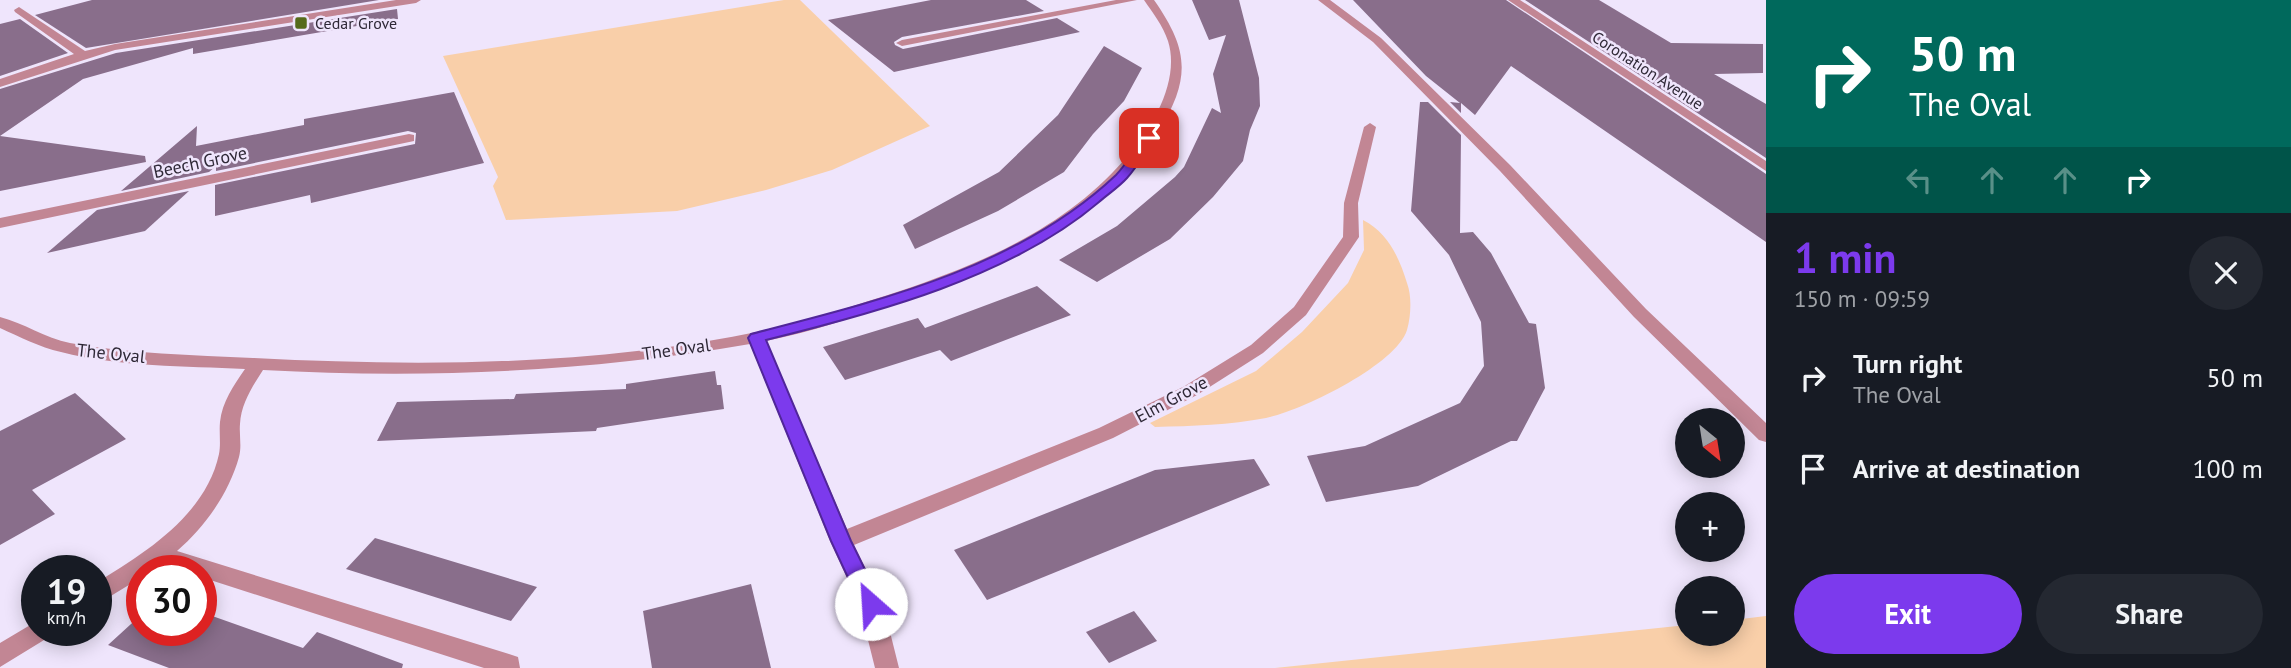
<!DOCTYPE html>
<html lang="en">
<head>
<meta charset="utf-8">
<style>
	:root { --surface:#171b24; --page:#242831; --text:#f1f3f6; --muted:#9ea1a6; --accent:#7c3aed }
	body { margin:0; font-family:"PT Sans",sans-serif; background:var(--page); color:var(--text); height:100vh; display:flex; flex-direction:column; font-size:26px; white-space:nowrap }
	* { box-sizing:border-box; margin:0 }
	p { font-size:23px; color:var(--muted) }
	.icon { flex:none; width:38px; height:38px; fill:none; stroke:currentColor; stroke-width:2; stroke-linecap:round; stroke-linejoin:round }
	.map { position:relative; flex:1; overflow:hidden }
	.details { display:flex; flex-direction:column; background:var(--surface); width:525px }
	.details>* { flex:none }
	.guide { background:#00695c; color:#fff; overflow:hidden }
	.needle { width:46px; rotate:150deg }
	.controls { position:absolute; left:1675px; top:408px; display:grid; gap:14px }
	.controls a { display:grid; place-items:center; width:70px; height:70px; border-radius:50%; background:var(--surface); box-shadow:0 4px 18px #0003; font-size:35px }
	.speed { position:absolute; left:21px; top:555px; display:flex; gap:14px; font-size:35px; font-weight:700; text-align:center }
	.speed>* { display:grid; place-content:center; width:91px; height:91px; border-radius:50%; background:var(--surface); box-shadow:0 4px 18px #0003; line-height:1 }
	.speed small { font-size:18px; font-weight:400 }
	.speed .limit { border:10px solid #d22; background:#fff; color:#111 }
	.pin { position:absolute; display:grid; place-items:center; width:60px; height:60px; color:#fff; margin:-30px; border-radius:14px; box-shadow:0 4px 10px #0006 }
	.me { position:absolute; width:77px; margin:-38px; rotate:334deg; stroke-linejoin:round; filter:drop-shadow(0 0 5px #0008) }
	.turn { display:flex; align-items:center; gap:24px; height:147px; padding:0 28px; font-size:32px }
	.turn .icon { width:91px; height:91px; stroke-width:2.5 }
	.turn b { display:block; font-size:49px; line-height:60px }
	.lanes { display:flex; align-items:center; height:66px; padding:0 28px; background:#0003; justify-content:center; gap:35px; direction:ltr }
	.lanes .off { opacity:.35 }
	.round { display:grid; place-items:center; flex:none; width:74px; height:74px; border-radius:37px; background:var(--page) }
	.head { display:flex; align-items:center; justify-content:space-between; height:119px; padding:0 28px }
	h1 { font-size:42px; font-weight:600; line-height:52px; color:var(--accent) }
	.button { display:flex; gap:14px; margin-top:auto; padding:14px 28px }
	.button a { flex:1; height:80px; border-radius:42px; background:var(--accent); color:#fff; font-size:28px; font-weight:600; line-height:80px; text-align:center }
	.button a+a { background:var(--page); color:var(--text) }
	ul { padding:0; list-style:none }
	li { display:flex; align-items:center; gap:21px; height:91px; padding:0 28px }
	li div { flex:1 }
	li b { display:block; font-size:26px }
	li em { font-style:normal }
	main { display:flex; flex:1; min-height:0 }
	.map>svg:first-child { display:block }
	.green { fill:#f9cfa9 }
	.building { fill:#896e8b }
	.lines { fill:none; stroke-linecap:round; stroke-linejoin:round }
	.minor { fill:#c28694; fill-rule:evenodd }
	.route { fill:#7c3aed; stroke:#51269a; stroke-width:2 }
	.poi-dot { fill:#556b1b; stroke:#efe5fc; stroke-width:2.5 }
	.labels { text-anchor:middle; dominant-baseline:central; stroke-width:5; stroke-linejoin:round; paint-order:stroke }
	.far-poi-label { font-size:16px; fill:#2f2937; stroke:#efe5fc; text-anchor:start }
	.far-street-label { font-size:16px; fill:#2f2937; stroke:#efe5fc }
	.street-label { font-size:18px; fill:#2f2937; stroke:#efe5fc }
</style>
</head>
<body>
<main>
<div class="map">
<svg width="1766" height="668" viewBox="0 0 1766 668">
	<rect width="100%" height="100%" fill="#efe5fc"/>
	<g class="green">
		<path d="M784 0H800L930 126 832 170 766 190 677 211 506 220 493 186 498 177 443 56Z"/>
		<path d="M1363 220C1388 233 1399 257 1407 283 1412 296 1411 316 1407 330 1396 365 1301 411 1266 418 1230 425 1192 426 1155 427L1150 423 1256 371 1302 332 1348 283 1364 250Z"/>
		<path d="M1766 616V668H1275L1687 625V634H1732L1733 620Z"/>
	</g>
	<g class="building">
		<path d="M92 0H379L86 48 35 15Z"/>
		<path d="M931 0H1026L1044 11 902 37 894 42 895 45 903 49 1057 18 1080 32 894 72 828 20Z"/>
		<path d="M1192 0H1239L1259 78 1260 106 1250 130 1243 161 1213 197 1170 239 1097 282 1059 260 1117 226 1175 177 1184 167 1212 108 1221 113 1213 74 1226 35 1209 40Z"/>
		<path d="M1353 0H1506L1766 174V242L1511 66 1475 115 1461 103V113L1450 102 1460 103 1426 76Z"/>
		<path d="M1525 0H1599L1671 43 1763 44V73L1714 74 1766 104V158Z"/>
		<path d="M397 9 398 19 193 54V48L83 79 0 136V89L116 53Z"/>
		<path d="M20 19 68 53 0 76V24Z"/>
		<path d="M1104 46 1142 68 1124 101 1093 134 1064 172 998 211 915 249 903 225 999 172 1058 115Z"/>
		<path d="M454 92 484 163 311 203 310 195 215 216V185L415 144 416 133 408 131 216 171V166L209 172 121 191 197 126 196 146 304 125V119Z"/>
		<path d="M1420 102H1428L1461 135 1460 233 1473 232 1491 253 1529 323 1536 324 1545 388 1517 441H1511L1418 486 1326 502 1307 456 1365 446 1460 403 1484 366 1481 322 1449 255 1411 211Z"/>
		<path d="M0 136 145 156 146 162 0 191Z"/>
		<path d="M189 191 145 231 47 253 97 210Z"/>
		<path d="M1037 286 1071 315 951 361 940 350 845 380 823 347 918 318 925 328Z"/>
		<path d="M715 371 717 385H721L724 409 597 428 596 431 377 441 397 402 514 399 516 394 626 389V384Z"/>
		<path d="M75 393 126 439 32 490 55 514 0 545V431Z"/>
		<path d="M1254 459 1270 485 987 600 954 550 1155 470Z"/>
		<path d="M375 538 537 587 511 621 346 569Z"/>
		<path d="M751 584 771 668H652L643 611Z"/>
		<path d="M1134 611 1157 641 1109 663 1086 632Z"/>
		<path d="M201 612 303 648 317 632 403 664 402 668H169L108 645 142 614V630H201Z"/>
	</g>
	<g class="lines">
		<g class="minor">
			<path d="M396 0H421L416 3 115 50 0 87V79L74 54 15 12 14 10 19 7 85 51 115 44Z"/>
			<path d="M1116 0H1137L902 46 896 43 902 40Z"/>
			<path d="M1144 0H1154C1189 50 1191 78 1159 131 1102 227 999 268 898 302 855 317 811 332 766 341L847 529 1099 428 1183 387 1251 345 1294 307 1343 237 1344 203 1364 127 1370 123 1376 127 1358 203 1359 237 1306 315 1263 353 1197 395 1113 438 854 545 883 604 899 668H875L859 604 830 541 750 344C589 372 426 379 263 370 252 387 241 404 240 424 239 435 242 446 239 457 229 493 205 527 177 551L509 654 518 657 520 668H484L201 577V570H180L161 564 152 570H142V577L96 605V583C145 553 206 515 219 454 221 444 219 433 220 422 222 402 234 385 245 369 185 366 120 367 61 352 39 347 20 337 0 328V317C24 323 45 338 70 343 130 354 193 355 253 358 426 367 606 366 776 328 818 318 859 304 900 291 986 262 1071 225 1130 153 1154 125 1180 79 1168 41 1163 26 1153 13 1144 0Z"/>
			<path d="M1318 0H1330L1381 38 1510 165 1646 309 1766 423V442L1759 440 1634 317 1500 171 1373 42Z"/>
			<path d="M1508 0H1520L1766 161V171Z"/>
			<path d="M409 134 414 135V141L0 228V218Z"/>
			<path d="M37 621V630H53L49 637 0 667V643Z"/>
		</g>
	</g>
	<path class="route" d="M1149 135 1155 138C1146 151 1138 166 1127 178 1119 187 1108 194 1099 202 1011 277 876 313 766 340L851 541 882 604 879 610 871 613 863 610 831 541 748 338 751 334C878 301 1018 268 1116 175 1127 164 1135 148 1144 136Z"/>
	<rect class="poi-dot" x="294" y="16" width="14" height="14" rx="3.5"/>
	<g class="labels">
		<g class="far-poi-label">
			<text x="315" y="23">Cedar Grove</text>
		</g>
		<g class="far-street-label">
			<text transform="translate(1648 70) rotate(33)">Coronation Avenue</text>
		</g>
		<g class="street-label">
			<text transform="translate(200 162) rotate(-12)">Beech Grove</text>
			<text transform="translate(676 349) rotate(-8)">The Oval</text>
			<text transform="translate(111 353) rotate(6)">The Oval</text>
			<text transform="translate(1171 399) rotate(-28)">Elm Grove</text>
		</g>
	</g>
</svg>
<div class="controls">
<a><svg class="needle" viewBox="-14 -14 28 28"><path d="M0-13l5 13h-10z" fill="#e53935"/><path d="M0 13l5-13h-10z" fill="#9ea1a6"/></svg></a>
<a>+</a>
<a>−</a>
</div>
<div class="speed"><div>19<small>km/h</small></div><div class="limit">30</div></div>
<div class="pin" style="left:1149px;top:138px;background:#d93025"><svg class="icon" aria-label="arrive" viewBox="0 0 24 24"><path d="M6 21V4h12l-3 4 3 4H6"/></svg></div>
<svg class="me" style="left:871px;top:604px" viewBox="-20 -20 40 40"><circle r="19" fill="#fff"/><path d="M0-13L10 11 0 6-10 11z" fill="#7c3aed"/></svg>
</div>
<section class="details">
<div class="guide">
<div class="turn"><svg class="icon" aria-label="right" viewBox="0 0 24 24"><path d="M7 20v-9h11M14 6l5 5-5 5"/></svg><div><b>50 m</b>The Oval</div></div>
<div class="lanes"><svg class="icon off" aria-label="left" viewBox="0 0 24 24"><path d="M17 20v-9H6M10 6l-5 5 5 5"/></svg><svg class="icon off" aria-label="ahead" viewBox="0 0 24 24"><path d="M12 20V5M6 11l6-6 6 6"/></svg><svg class="icon off" aria-label="ahead" viewBox="0 0 24 24"><path d="M12 20V5M6 11l6-6 6 6"/></svg><svg class="icon" aria-label="right" viewBox="0 0 24 24"><path d="M7 20v-9h11M14 6l5 5-5 5"/></svg></div>
</div>
<div class="head"><div><h1>1 min</h1><p>150 m · 09:59</p></div><a class="round"><svg class="icon" aria-label="close" viewBox="0 0 24 24"><path d="M6 6l12 12M18 6L6 18"/></svg></a></div>
<ul>
<li><svg class="icon" aria-label="right" viewBox="0 0 24 24"><path d="M7 20v-9h11M14 6l5 5-5 5"/></svg><div><b>Turn right</b><p>The Oval</p></div><em>50 m</em></li>
<li><svg class="icon" aria-label="arrive" viewBox="0 0 24 24"><path d="M6 21V4h12l-3 4 3 4H6"/></svg><div><b>Arrive at destination</b></div><em>100 m</em></li>
</ul>
<div class="button"><a>Exit</a><a>Share</a></div>
</section>
</main>
</body>
</html>
